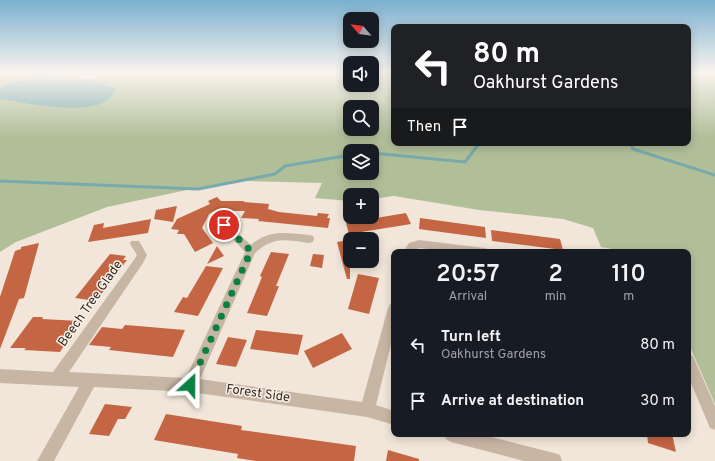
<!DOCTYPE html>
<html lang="en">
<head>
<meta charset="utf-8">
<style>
	:root { --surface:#171b24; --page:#242831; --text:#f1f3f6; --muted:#9ea1a6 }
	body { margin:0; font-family:Overpass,sans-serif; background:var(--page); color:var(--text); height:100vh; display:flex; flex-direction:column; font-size:15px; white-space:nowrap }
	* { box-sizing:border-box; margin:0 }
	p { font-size:13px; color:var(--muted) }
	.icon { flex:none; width:22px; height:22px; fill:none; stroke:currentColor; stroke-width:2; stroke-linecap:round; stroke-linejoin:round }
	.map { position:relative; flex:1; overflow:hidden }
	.sheet { position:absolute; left:391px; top:249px; width:300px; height:188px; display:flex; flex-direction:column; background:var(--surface); border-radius:8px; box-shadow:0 2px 10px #0003 }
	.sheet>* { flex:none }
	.top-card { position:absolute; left:391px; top:24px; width:300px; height:122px; border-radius:8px; box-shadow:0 2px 10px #0003; background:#202124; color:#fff; overflow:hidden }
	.needle { width:26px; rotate:298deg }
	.tools { position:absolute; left:343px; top:12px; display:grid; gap:8px }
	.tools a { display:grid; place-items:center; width:36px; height:36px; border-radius:8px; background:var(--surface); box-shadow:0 2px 10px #0003; font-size:20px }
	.pin { position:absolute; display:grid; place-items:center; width:34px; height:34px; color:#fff; margin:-17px; border:2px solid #fff; border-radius:50%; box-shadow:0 1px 4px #0007 }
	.me { position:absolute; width:44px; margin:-22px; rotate:24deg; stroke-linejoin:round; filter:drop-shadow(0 0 3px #0008) }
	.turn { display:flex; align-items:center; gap:14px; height:84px; padding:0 16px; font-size:18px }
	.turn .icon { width:52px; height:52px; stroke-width:2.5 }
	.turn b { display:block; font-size:28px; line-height:34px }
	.then { display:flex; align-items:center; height:38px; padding:0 16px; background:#0003; gap:8px; font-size:15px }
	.eta { display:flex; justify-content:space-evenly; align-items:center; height:68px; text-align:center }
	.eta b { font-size:24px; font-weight:600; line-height:28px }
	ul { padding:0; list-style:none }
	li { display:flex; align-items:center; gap:12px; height:56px; padding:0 16px }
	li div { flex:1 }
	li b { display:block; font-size:15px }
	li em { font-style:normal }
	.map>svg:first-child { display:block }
	.green { fill:#b1bf99; fill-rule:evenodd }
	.water { fill:#78aaad }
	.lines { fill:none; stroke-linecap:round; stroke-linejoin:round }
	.stream { stroke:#78aaad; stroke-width:3 }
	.building { fill:#c46643 }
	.minor { fill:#c8b6a5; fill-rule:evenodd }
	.route { stroke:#0b8043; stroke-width:7; stroke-dasharray:0 12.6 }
	.labels { text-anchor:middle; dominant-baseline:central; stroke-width:3; stroke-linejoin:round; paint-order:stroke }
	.near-street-label { font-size:13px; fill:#342b26; stroke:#f9f0e5 }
</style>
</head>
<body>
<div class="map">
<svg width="715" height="461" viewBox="0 0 715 461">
	<rect width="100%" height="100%" fill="#f1e6d9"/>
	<path class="green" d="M0 72H84L77 78 93 79 102 72H350V85H372V72H394V143H688V72H715V404L688 342V252H630L601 247 593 228 563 219 479 210 394 196 372 199V195H350V201L315 198 322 183 242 181 201 187 107 207 16 242 0 252ZM350 107H372V129H350ZM350 151H372V173H350Z"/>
	<path class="water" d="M37 78C60 80 94 78 115 89 108 122 22 102 0 99V88L9 83Z"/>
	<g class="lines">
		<g class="stream">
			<path d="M631 143 633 149 715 175"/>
			<path d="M372 153 465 162 478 145 484 143"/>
			<path d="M0 181 198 189 275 174 285 166 350 155"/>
		</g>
	</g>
	<g class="building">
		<path d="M217 197 221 201H244V202L269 204 268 209 279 212 317 216 318 213 329 214 327 218H330L328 228 258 221 259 219 241 218 245 211H214L209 214 202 228 213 243 195 252 184 234H177L179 230 171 229 177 219 210 204 208 201Z"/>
		<path d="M177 206 173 222 154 219 156 210Z"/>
		<path d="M406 213 411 224 349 234 346 223Z"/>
		<path d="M420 218 485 227 486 238 419 229Z"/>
		<path d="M151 219 148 233 88 242 94 225 104 223 103 228Z"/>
		<path d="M491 230 560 239 563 250 492 241Z"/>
		<path d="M350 240V279H347L337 242Z"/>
		<path d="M39 243 24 298 19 299 0 349V297L15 251 21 249V247Z"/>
		<path d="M217 246 224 256 207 264Z"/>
		<path d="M271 252 289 254 276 286H279L267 316 247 313 262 277 260 276Z"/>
		<path d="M110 254 126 256 123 260H127L96 301 75 298Z"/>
		<path d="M313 254 324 255 322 268 310 266Z"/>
		<path d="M206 266 223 268 198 316 174 312 183 297 187 298Z"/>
		<path d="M358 274 379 278 369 314 348 309Z"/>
		<path d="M33 317H43L42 319 80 321 60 352 24 350 26 348H10Z"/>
		<path d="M125 325 138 326 185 330 173 357 109 350 111 347 89 345 102 327 122 329Z"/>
		<path d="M256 330 303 335 298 355 250 349Z"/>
		<path d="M342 333 352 349 313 368 304 351Z"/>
		<path d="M228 337 247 340 236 367 216 364Z"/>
		<path d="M105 404 132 407 125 419H118L109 436 89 434Z"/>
		<path d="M166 414 242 426 241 430 356 446 354 461H256L237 458 238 454 154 440Z"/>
		<path d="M647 434H672L676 452 648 443Z"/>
		<path d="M388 450 419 459V461H386Z"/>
	</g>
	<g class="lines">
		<g class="minor">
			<path d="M224 222 227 223 251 245C269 229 287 233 309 235L313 236 314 239 313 242 309 243C285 240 274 236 255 253L200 379 362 402 388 308 390 304 394 303V332L376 405 394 411V425L367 417 190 392 94 387 54 461H37L79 387 0 383V369L53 372 134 260 137 255 130 244 131 241H139L147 255 143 263 69 372 186 378 245 252 221 227 219 225Z"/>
			<path d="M419 240 484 248 488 249 489 252H453L419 248 414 252H403L409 243Z"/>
			<path d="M688 354 693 356 715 406V430L710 428 688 376Z"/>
			<path d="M443 434H480L554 453 560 455 562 461H524L451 442 446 439Z"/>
		</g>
	</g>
	<linearGradient id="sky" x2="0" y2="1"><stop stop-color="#7bb0d0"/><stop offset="0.53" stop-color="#f9f4ee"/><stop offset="1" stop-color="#f9f4ee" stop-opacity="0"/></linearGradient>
	<rect width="715" height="137" fill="url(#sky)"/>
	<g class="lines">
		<path class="route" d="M190 385 251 251 224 225"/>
	</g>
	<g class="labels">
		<g class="near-street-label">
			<text transform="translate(91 304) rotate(-55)">Beech Tree Glade</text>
			<text transform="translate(258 394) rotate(8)">Forest Side</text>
		</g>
	</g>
</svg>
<div class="tools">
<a><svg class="needle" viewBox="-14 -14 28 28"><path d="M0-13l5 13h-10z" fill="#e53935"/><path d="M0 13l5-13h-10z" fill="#9ea1a6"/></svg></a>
<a><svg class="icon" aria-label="sound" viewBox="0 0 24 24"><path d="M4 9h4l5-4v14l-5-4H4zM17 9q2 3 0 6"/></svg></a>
<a><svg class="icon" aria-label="search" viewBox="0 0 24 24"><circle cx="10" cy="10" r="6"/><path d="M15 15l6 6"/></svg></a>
<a><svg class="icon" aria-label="layers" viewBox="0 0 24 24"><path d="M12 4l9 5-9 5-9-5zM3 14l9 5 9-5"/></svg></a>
<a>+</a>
<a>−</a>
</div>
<div class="pin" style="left:224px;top:225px;background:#d93025"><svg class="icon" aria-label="arrive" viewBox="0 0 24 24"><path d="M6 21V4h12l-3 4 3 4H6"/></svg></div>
<svg class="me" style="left:190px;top:385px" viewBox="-20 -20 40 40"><path d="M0-17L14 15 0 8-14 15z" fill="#0b8043" stroke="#fff" stroke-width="4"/></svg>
<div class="top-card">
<div class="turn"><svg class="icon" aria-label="left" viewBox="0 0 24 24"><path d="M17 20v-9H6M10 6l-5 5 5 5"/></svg><div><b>80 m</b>Oakhurst Gardens</div></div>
<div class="then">Then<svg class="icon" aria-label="arrive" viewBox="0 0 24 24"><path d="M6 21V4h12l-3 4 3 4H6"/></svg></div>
</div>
<section class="sheet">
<div class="eta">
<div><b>20:57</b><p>Arrival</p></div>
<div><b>2</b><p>min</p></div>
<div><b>110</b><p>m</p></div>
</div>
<ul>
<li><svg class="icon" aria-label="left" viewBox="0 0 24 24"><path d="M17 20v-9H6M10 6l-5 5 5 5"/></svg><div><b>Turn left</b><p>Oakhurst Gardens</p></div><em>80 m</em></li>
<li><svg class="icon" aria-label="arrive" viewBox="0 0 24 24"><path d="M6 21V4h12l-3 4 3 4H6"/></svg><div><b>Arrive at destination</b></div><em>30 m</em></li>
</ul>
</section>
</div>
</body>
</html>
